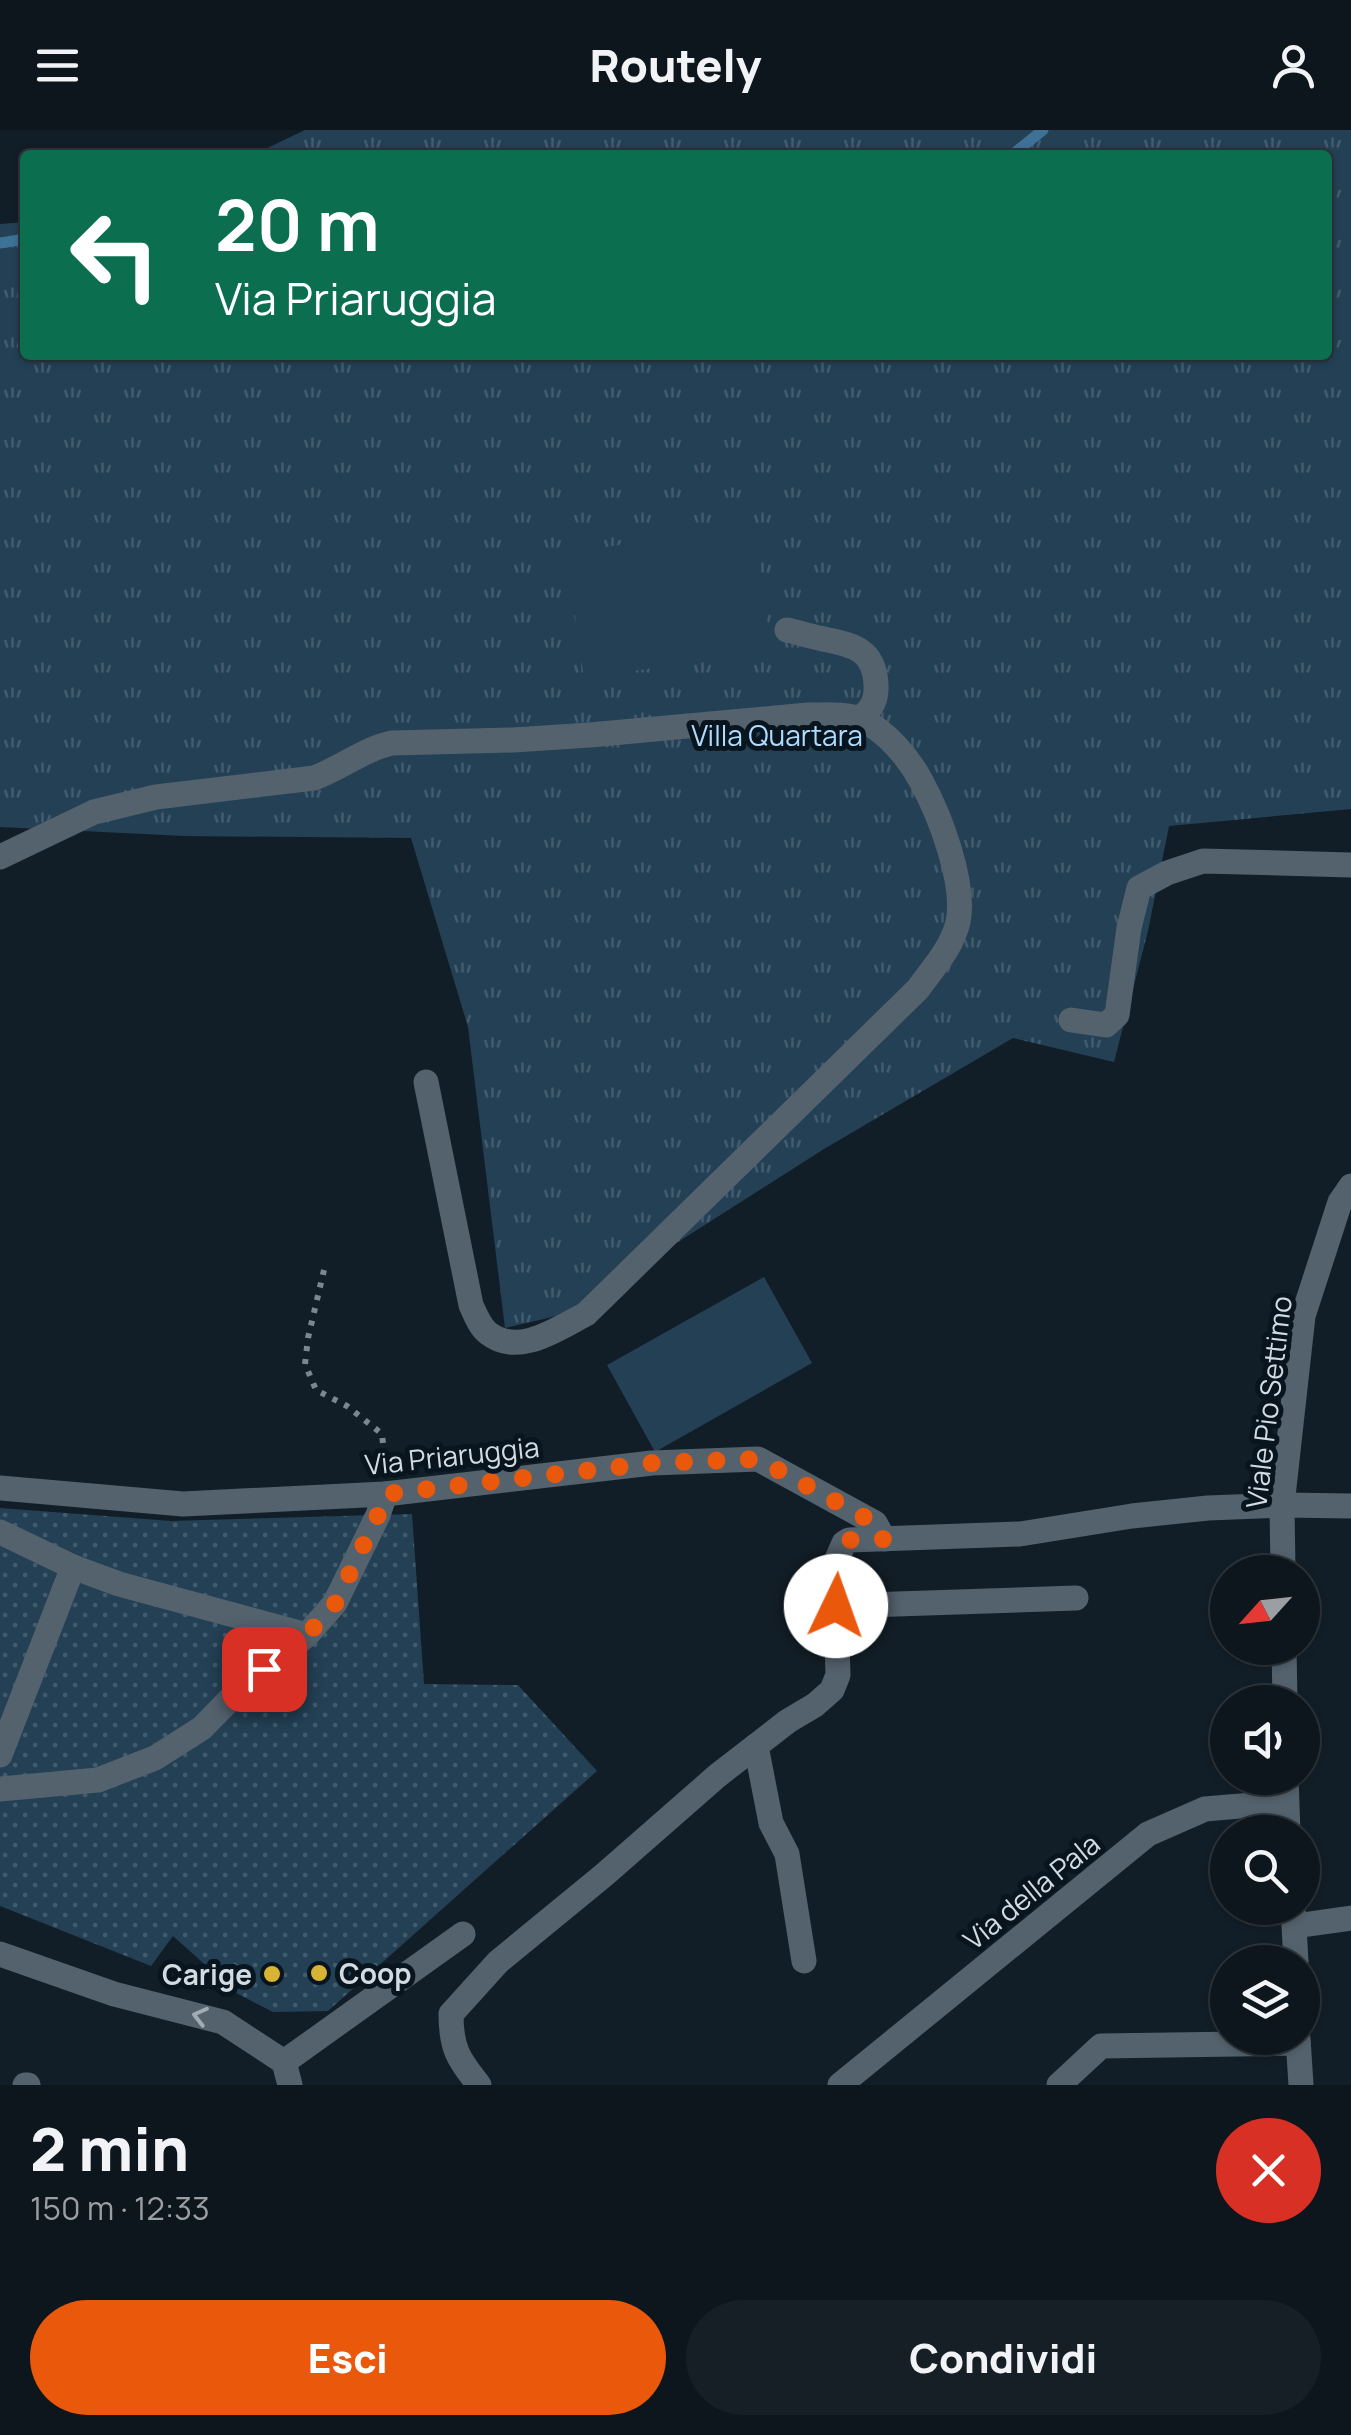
<!DOCTYPE html>
<html lang="it">
<head>
<meta charset="utf-8">
<style>
	:root { --surface:#0e161d; --page:#171f26; --text:#f1f3f6; --muted:#9b9fa4; --line:#2e353b; --accent:#ea580c }
	body { margin:0; font-family:Manrope,sans-serif; background:var(--page); color:var(--text); height:100vh; display:flex; flex-direction:column; font-size:38px; white-space:nowrap }
	* { box-sizing:border-box; margin:0 }
	p { font-size:32px; color:var(--muted) }
	.icon { flex:none; width:55px; height:55px; fill:none; stroke:currentColor; stroke-width:2; stroke-linecap:round; stroke-linejoin:round }
	.map { position:relative; height:1955px; overflow:hidden }
	.sheet { display:flex; flex-direction:column; background:var(--surface); flex:1 }
	.sheet>* { flex:none }
	.banner { position:absolute; left:20px; top:20px; width:1312px; height:210px; border-radius:10px; box-shadow:0 2px 8px #0004,0 0 0 2px var(--line); background:#0b6e4f; color:#fff; overflow:hidden }
	.needle { width:65px; rotate:243deg }
	.tools { position:absolute; left:1210px; top:1425px; display:grid; gap:20px }
	.tools a { display:grid; place-items:center; width:110px; height:110px; border-radius:50%; background:var(--surface); box-shadow:0 2px 8px #0004,0 0 0 2px var(--line); font-size:50px }
	.pin { position:absolute; display:grid; place-items:center; width:85px; height:85px; color:#fff; margin:-42px; border-radius:20px; box-shadow:0 5px 15px #0006 }
	.me { position:absolute; width:110px; margin:-55px; rotate:3deg; stroke-linejoin:round; filter:drop-shadow(0 0 8px #0008) }
	.turn { display:flex; align-items:center; gap:35px; height:210px; padding:0 30px; font-size:45px }
	.turn .icon { width:130px; height:130px; stroke-width:2.5 }
	.turn b { display:block; font-size:70px; line-height:85px }
	.round { display:grid; place-items:center; flex:none; width:105px; height:105px; border-radius:52px; background:var(--page) }
	.overview { display:flex; align-items:center; justify-content:space-between; height:170px; padding:0 30px }
	h1 { font-size:60px; font-weight:800; line-height:75px }
	.primary-button { display:flex; gap:20px; margin-top:auto; padding:20px 30px }
	.primary-button a { flex:1; height:115px; border-radius:60px; background:var(--accent); color:#fff; font-size:40px; font-weight:800; line-height:115px; text-align:center }
	.primary-button a+a { background:var(--page); color:var(--text) }
	header { display:flex; justify-content:space-between; align-items:center; height:130px; padding:0 30px; background:var(--surface); font-size:45px; font-weight:800 }
	.map>svg:first-child { display:block }
	.grass { fill:url(#grass-tufts) }
	.garden { fill:url(#garden-dots) }
	.pitch { fill:#234055 }
	.lines { fill:none; stroke-linecap:round; stroke-linejoin:round }
	.stream { stroke:#3d7196; stroke-width:11 }
	.path { stroke:#7c868e; stroke-width:6; stroke-dasharray:5 8; stroke-linecap:butt }
	.minor { stroke:#54626d; stroke-width:25 }
	.oneway { stroke:#a0abb3 }
	.route { stroke:#ea580c; stroke-width:18; stroke-dasharray:0 32.4 }
	.poi-dot { fill:#d8b434; stroke:#09151e; stroke-width:4 }
	.labels { text-anchor:middle; dominant-baseline:central; stroke-width:10; stroke-linejoin:round; paint-order:stroke }
	.park-label { font-size:28px; fill:#afdbfe; stroke:#09151e }
	.street-label { font-size:28px; fill:#d3dbe2; stroke:#09151e }
	.poi-label { font-size:28px; font-weight:bold; fill:#d3dbe2; stroke:#09151e; text-anchor:start }
</style>
</head>
<body>
<header><svg class="icon" aria-label="menu" viewBox="0 0 24 24"><path d="M4 6h16M4 12h16M4 18h16"/></svg>Routely<svg class="icon" aria-label="person" viewBox="0 0 24 24"><circle cx="12" cy="8" r="4"/><path d="M4 21q1-7 8-7t8 7"/></svg></header>
<div class="map">
<svg width="1351" height="1955" viewBox="0 0 1351 1955">
	<defs>
		<pattern id="grass-tufts" width="24" height="20" patternUnits="userSpaceOnUse" patternTransform="scale(2.5)"><rect width="24" height="20" fill="#234055"/><path d="M3 7l-1-3M5 7V3M7 7l1-3M15 17l-1-3M17 17v-4M19 17l1-3" fill="none" stroke="#425b6d"/></pattern>
		<pattern id="garden-dots" width="8" height="8" patternUnits="userSpaceOnUse" patternTransform="scale(2.5)"><rect width="8" height="8" fill="#234055"/><path d="M2 2h.1M6 6h.1" fill="none" stroke="#425b6d" stroke-width="1.8" stroke-linecap="round"/></pattern>
	</defs>
	<rect width="100%" height="100%" fill="#121e27"/>
	<path class="grass" d="M305 0H1351V679L1169 696 1148 801 1114 932 1013 908 824 1019 565 1184 505 1198 468 897 411 708 185 706 0 697V94L25 92V225H1328V25H253Z"/>
	<path class="garden" d="M0 1378 171 1391 412 1384 424 1554 518 1555 597 1641 328 1881 273 1882 238 1864 173 1806 151 1836 0 1776Z"/>
	<g class="pitch">
		<path d="M753 395 772 521 584 548 566 423Z"/>
		<path d="M764 1147 812 1233 655 1322 607 1235Z"/>
	</g>
	<g class="lines">
		<g class="stream">
			<path d="M1012 25 1043 0"/>
			<path d="M0 113 25 109"/>
		</g>
		<path class="path" d="M324 1140 308 1208 305 1234 316 1260 347 1276 382 1304 385 1333"/>
		<g class="minor">
			<path d="M787 500C797 502 808 506 819 508 849 515 874 516 876 554 877 570 872 579 860 588"/>
			<path d="M0 727 94 682 156 667 314 648C341 638 364 619 392 613L513 610 590 605 808 585C824 585 847 583 862 590 886 601 909 628 921 651 940 685 966 754 958 792 952 818 933 838 918 859L586 1184C557 1199 518 1227 488 1203 480 1197 475 1184 471 1175L426 952"/>
			<path d="M1071 890 1106 895 1117 885 1129 798 1139 758 1167 743 1203 731 1351 735"/>
			<path d="M0 1358 183 1374 385 1364 652 1333 758 1329 875 1393 884 1409"/>
			<path d="M0 1402 73 1437 119 1454 307 1505"/>
			<path d="M1283 1442 1282 1375 1303 1186 1340 1072 1351 1056"/>
			<path d="M836 1476 1076 1468"/>
			<path d="M1284 1518 1285 1572"/>
			<path d="M756 1616 771 1693 787 1724 804 1831"/>
			<path d="M0 1625 73 1437"/>
			<path d="M1286 1648 1288 1702"/>
			<path d="M0 1659 98 1650 155 1628 202 1598 243 1556 307 1505 335 1473 378 1385 385 1364"/>
			<path d="M1293 1778 1296 1832"/>
			<path d="M1295 1796 1351 1788"/>
			<path d="M0 1824 114 1864 223 1892 284 1932 290 1955"/>
			<path d="M1298 1908 1301 1955"/>
			<path d="M284 1932 463 1804"/>
			<path d="M25 1955H28"/>
			<path d="M479 1955C458 1929 451 1918 451 1884L498 1832 604 1745 717 1646 788 1591 815 1575 832 1560 838 1545 836 1476 837 1429 844 1413 849 1410 1020 1404 1132 1386 1208 1378 1282 1375 1351 1376"/>
			<path d="M840 1955 1148 1704 1205 1679 1286 1672"/>
			<path d="M1059 1955 1101 1916 1298 1913"/>
		</g>
	</g>
	<defs><path id="oneway-chevron" d="M-2-3.5L2.5 0L-2 3.5" fill="none" stroke-width="1.6" stroke-linecap="round" stroke-linejoin="round" transform="scale(2.5)"/></defs>
	<use class="oneway" href="#oneway-chevron" transform="translate(200 1886) rotate(-166)"/>
	<g class="lines">
		<path class="route" d="M264 1539 307 1505 335 1474 378 1385 385 1364 652 1333 758 1329 875 1393 884 1409 849 1410C831 1425 837 1454 836 1476"/>
	</g>
	<g class="poi-dot">
		<circle cx="319" cy="1843" r="10"/>
		<circle cx="272" cy="1844" r="10"/>
	</g>
	<g class="labels">
		<g class="park-label">
			<text x="777" y="605">Villa Quartara</text>
		</g>
		<g class="street-label">
			<text transform="translate(1268 1272) rotate(-83)">Viale Pio Settimo</text>
			<text transform="translate(452 1325) rotate(-6)">Via Priaruggia</text>
			<text transform="translate(1031 1761) rotate(-39)">Via della Pala</text>
		</g>
		<g class="poi-label">
			<text x="339" y="1843">Coop</text>
			<text x="252" y="1844" text-anchor="end">Carige</text>
		</g>
	</g>
</svg>
<div class="tools">
<a><svg class="needle" viewBox="-14 -14 28 28"><path d="M0-13l5 13h-10z" fill="#e53935"/><path d="M0 13l5-13h-10z" fill="#9b9fa4"/></svg></a>
<a><svg class="icon" aria-label="sound" viewBox="0 0 24 24"><path d="M4 9h4l5-4v14l-5-4H4zM17 9q2 3 0 6"/></svg></a>
<a><svg class="icon" aria-label="search" viewBox="0 0 24 24"><circle cx="10" cy="10" r="6"/><path d="M15 15l6 6"/></svg></a>
<a><svg class="icon" aria-label="layers" viewBox="0 0 24 24"><path d="M12 4l9 5-9 5-9-5zM3 14l9 5 9-5"/></svg></a>
</div>
<div class="pin" style="left:264px;top:1539px;background:#d93025"><svg class="icon" aria-label="arrive" viewBox="0 0 24 24"><path d="M6 21V4h12l-3 4 3 4H6"/></svg></div>
<svg class="me" style="left:836px;top:1476px" viewBox="-20 -20 40 40"><circle r="19" fill="#fff"/><path d="M0-13L10 11 0 6-10 11z" fill="#ea580c"/></svg>
<div class="banner">
<div class="turn"><svg class="icon" aria-label="left" viewBox="0 0 24 24"><path d="M17 20v-9H6M10 6l-5 5 5 5"/></svg><div><b>20 m</b>Via Priaruggia</div></div>
</div>
</div>
<section class="sheet">
<div class="overview"><div><h1>2 min</h1><p>150 m · 12:33</p></div><a class="round" style="background:#d93025;color:#fff"><svg class="icon" aria-label="close" viewBox="0 0 24 24"><path d="M6 6l12 12M18 6L6 18"/></svg></a></div>
<div class="primary-button"><a>Esci</a><a>Condividi</a></div>
</section>
</body>
</html>
